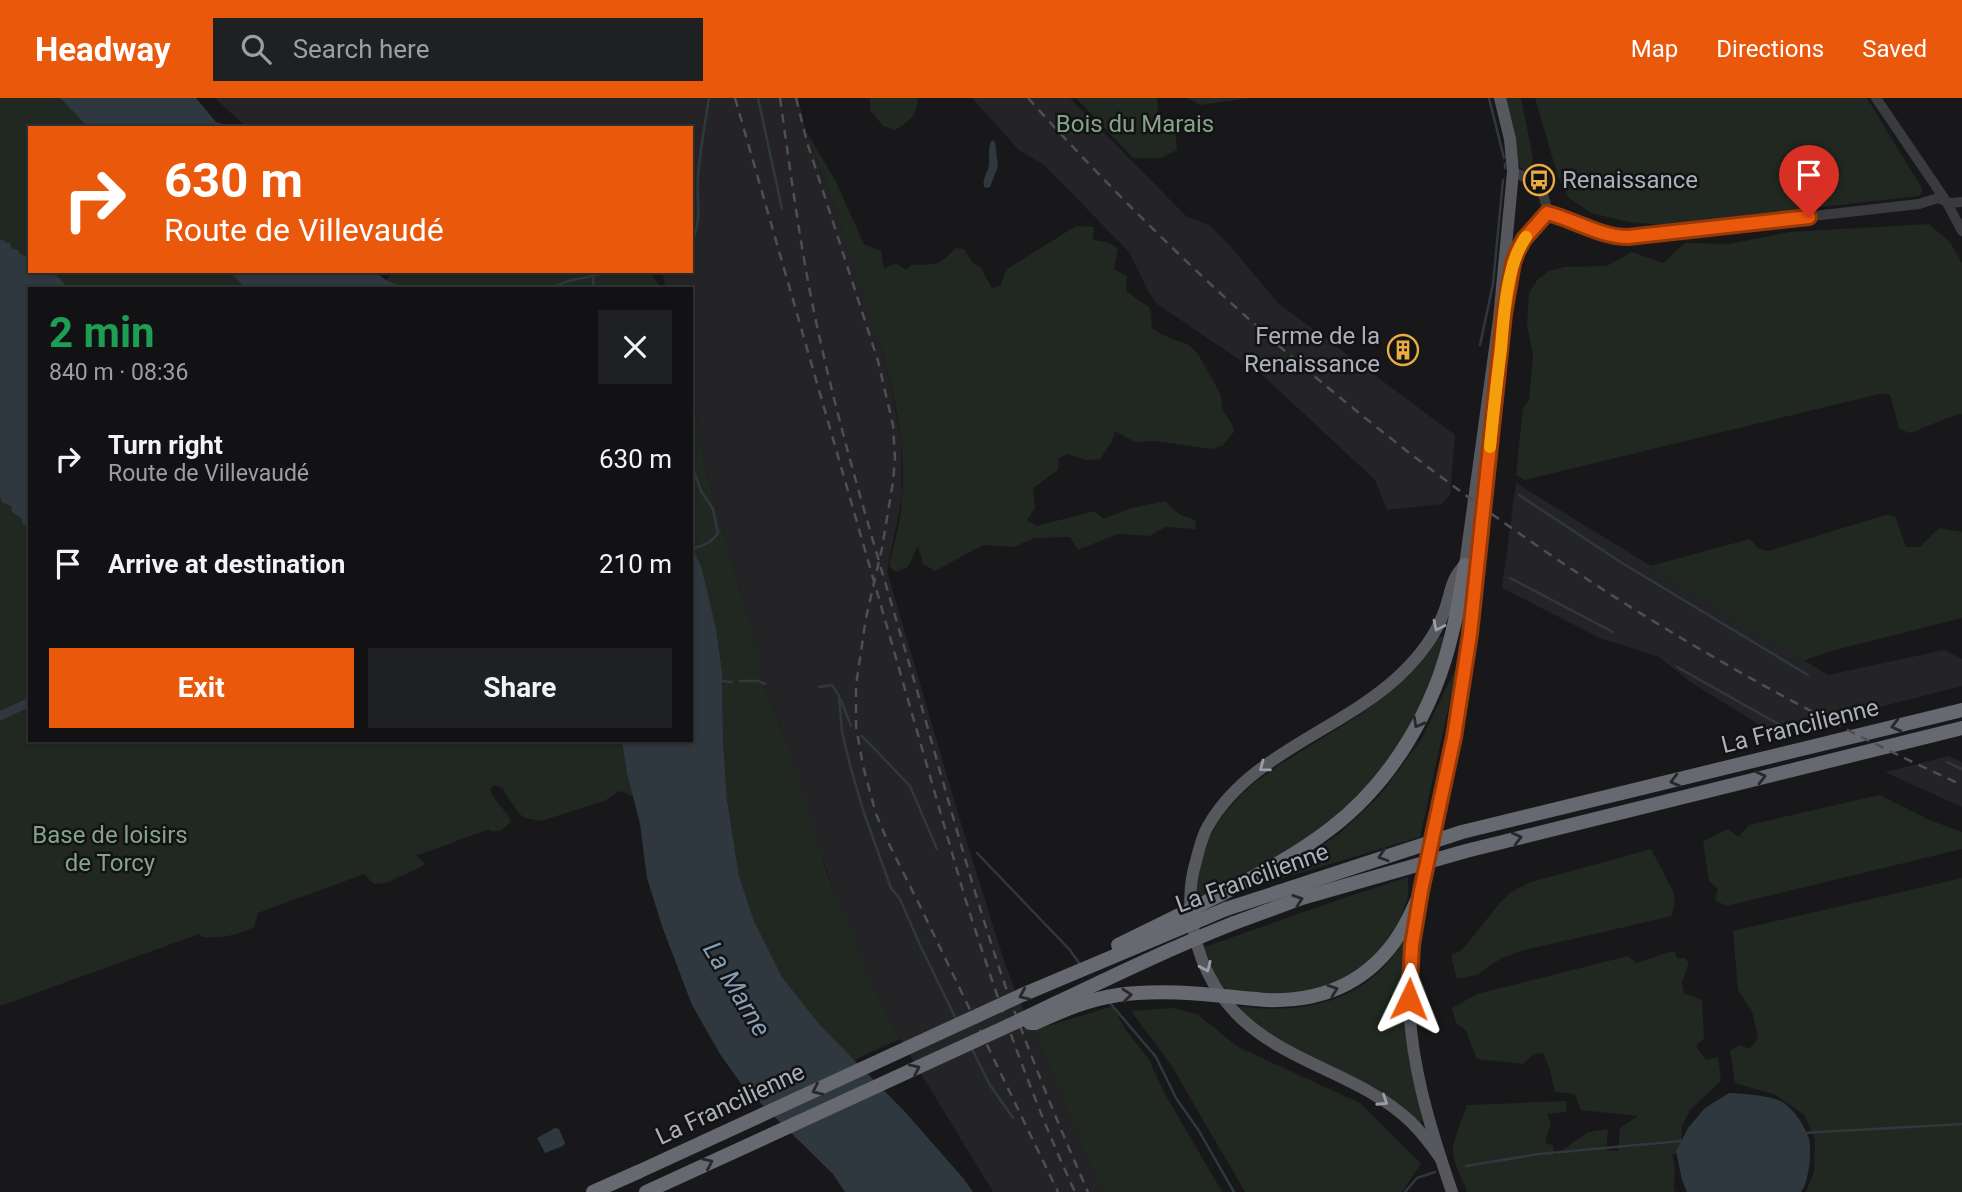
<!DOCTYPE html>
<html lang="en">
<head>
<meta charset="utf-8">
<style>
	:root { --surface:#121214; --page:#1f2022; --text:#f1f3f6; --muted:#9c9ea0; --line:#313234; --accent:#ea580c }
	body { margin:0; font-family:Roboto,sans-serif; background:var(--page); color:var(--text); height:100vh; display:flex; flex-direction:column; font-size:26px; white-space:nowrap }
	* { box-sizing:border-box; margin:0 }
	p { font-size:23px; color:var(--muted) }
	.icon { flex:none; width:38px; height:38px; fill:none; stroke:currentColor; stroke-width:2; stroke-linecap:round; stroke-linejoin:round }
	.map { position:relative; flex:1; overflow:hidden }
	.details { position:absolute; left:28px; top:189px; width:665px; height:455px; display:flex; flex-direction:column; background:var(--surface); border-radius:0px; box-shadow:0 2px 5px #0004,0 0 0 2px var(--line) }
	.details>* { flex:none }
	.guide { position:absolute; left:28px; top:28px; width:665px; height:147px; border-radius:0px; box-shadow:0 2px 5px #0004,0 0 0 2px var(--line); background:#ea580c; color:#fff; overflow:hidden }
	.pin { position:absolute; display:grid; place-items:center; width:60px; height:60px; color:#fff; margin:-72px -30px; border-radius:50% 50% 50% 0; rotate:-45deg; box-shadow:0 0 7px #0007 }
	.pin .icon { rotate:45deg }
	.me { position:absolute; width:77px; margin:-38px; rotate:2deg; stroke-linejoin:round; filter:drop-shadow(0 0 5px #0008) }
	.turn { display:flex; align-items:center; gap:24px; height:147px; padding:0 21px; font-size:32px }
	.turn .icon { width:91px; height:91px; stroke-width:2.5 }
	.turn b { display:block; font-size:49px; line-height:60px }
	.round { display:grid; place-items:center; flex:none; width:74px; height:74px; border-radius:0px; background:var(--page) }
	.overview { display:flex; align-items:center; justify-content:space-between; height:119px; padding:0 21px }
	h1 { font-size:42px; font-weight:700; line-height:52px; color:#1e9e55 }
	.cta { display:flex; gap:14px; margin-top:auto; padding:14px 21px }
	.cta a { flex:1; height:80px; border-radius:0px; background:var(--accent); color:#fff; font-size:28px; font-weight:700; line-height:80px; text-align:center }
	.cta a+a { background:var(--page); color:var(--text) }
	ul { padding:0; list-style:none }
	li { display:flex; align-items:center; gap:21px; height:105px; padding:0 21px }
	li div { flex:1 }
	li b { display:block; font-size:26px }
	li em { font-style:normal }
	header { display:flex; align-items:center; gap:42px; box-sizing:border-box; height:98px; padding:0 35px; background:var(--accent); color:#fff }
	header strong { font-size:33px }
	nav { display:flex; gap:38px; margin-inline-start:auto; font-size:24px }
	.search { width:490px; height:63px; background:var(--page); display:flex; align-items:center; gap:18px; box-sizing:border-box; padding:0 24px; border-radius:0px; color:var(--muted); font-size:26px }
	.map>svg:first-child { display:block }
	.built { fill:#242427 }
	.green { fill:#202821 }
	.water { fill:#2f383e }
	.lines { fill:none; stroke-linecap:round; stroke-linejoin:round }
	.stream { stroke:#2f383e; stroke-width:2.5 }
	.canal { stroke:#2f383e; stroke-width:9 }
	.minor { stroke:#393b3f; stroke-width:10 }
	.major { stroke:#56585e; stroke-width:12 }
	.highway { stroke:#666970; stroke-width:14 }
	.rail { stroke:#4d4f54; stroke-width:2.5; stroke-dasharray:9 7; stroke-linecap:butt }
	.major-bridge { stroke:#56585e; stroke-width:12 }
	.highway-bridge { stroke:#666970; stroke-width:14 }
	.oneway { stroke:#9a9ea8 }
	.oneway2 { stroke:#28282c }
	.route-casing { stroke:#983908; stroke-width:18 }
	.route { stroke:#ea580c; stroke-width:12 }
	.slow { stroke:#f59e0b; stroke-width:12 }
	.labels { text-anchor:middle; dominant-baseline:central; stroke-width:5; stroke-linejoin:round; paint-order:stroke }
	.park-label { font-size:24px; fill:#83a484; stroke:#131315 }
	.poi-label { font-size:24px; fill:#abb0ba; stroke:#131315; text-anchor:start }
	.street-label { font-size:24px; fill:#abb0ba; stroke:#131315 }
	.water-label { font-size:26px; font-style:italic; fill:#849eb3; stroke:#131315 }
</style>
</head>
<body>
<header>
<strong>Headway</strong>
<div class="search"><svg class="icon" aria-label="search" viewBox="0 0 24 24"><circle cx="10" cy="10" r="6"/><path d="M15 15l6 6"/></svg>Search here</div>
<nav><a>Map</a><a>Directions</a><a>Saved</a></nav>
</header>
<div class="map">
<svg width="1962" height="1094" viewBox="0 0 1962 1094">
	<rect width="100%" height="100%" fill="#18181a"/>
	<g class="built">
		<path d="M215 0H798L806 33 847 145 877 235 890 284 901 341 902 400 887 473 960 722 1005 866 1020 905 1034 932 1101 1094H993L900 941 871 881 841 811 813 735 790 653 757 571V549L706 374 691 289V191H666L662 173H691V30H247Z"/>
		<path d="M972 0H1070L1186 118 1209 127 1231 149 1278 205 1455 337 1450 397 1442 406 1387 412 1375 382 1261 276 1157 206 1148 193 1129 154 1044 67 1019 52Z"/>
		<path d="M1516 385 1828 577 1944 552 1962 561V588L1774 636 1689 583 1659 559 1600 540 1502 490Z"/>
		<path d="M1949 658 1962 664V709L1885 674Z"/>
	</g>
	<g class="green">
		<path d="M0 0H60L89 30H30V173H229L246 191H30V642H634L636 697 631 698 626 695 620 693 604 703 541 723 524 720 517 713 502 690 495 687 490 691C493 704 507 711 511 724L500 733H491L489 731 416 758 424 764 423 768 386 785 374 786 364 776 258 815 254 829C239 837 219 841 202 839L199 836 0 908Z"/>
		<path d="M870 0H918C916 19 911 22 895 32L883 28 870 12Z"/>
		<path d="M1076 0H1157L1158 16 1175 30 1177 52 1161 60H1133Z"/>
		<path d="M1187 0H1249L1201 7Z"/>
		<path d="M1506 0H1521L1533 60 1531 72 1524 73 1518 66Z"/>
		<path d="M1535 0H1867L1923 92 1919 98 1662 127 1629 124 1591 115 1569 100 1558 79Z"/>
		<path d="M806 33 835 82 864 146 881 153 884 171 895 165 906 172 911 167C934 166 940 169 955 150L964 151 972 164 981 170 992 190 1000 188 1007 171 1076 128 1094 129 1093 142 1106 144 1118 150 1114 171 1127 178 1126 193 1150 210 1152 230 1163 237 1189 247 1198 256 1221 297 1222 311 1232 326 1234 334 1222 348 1212 351 1154 343 1135 344 1115 333 1111 345 1100 361 1086 362 1068 356 1059 360 1058 372 1033 390 1035 410 1027 422 1037 428 1094 413 1104 421 1128 411 1165 403 1179 416 1195 422 1196 431 1165 429 1150 438 1117 436 1078 452 1070 439 1034 440 1014 449 983 447 935 473 923 466 918 448 908 469 896 474 889 468C894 446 901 422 902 400 908 334 886 262 865 200 847 144 827 89 806 33Z"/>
		<path d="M1929 126 1950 144 1962 165V316L1955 317 1910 335 1899 331 1890 296H1879L1525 382 1516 377 1523 310 1529 302 1533 258 1527 227 1529 195 1538 181 1549 173 1565 169 1607 168 1632 154 1663 165 1685 145 1729 146 1790 134Z"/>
		<path d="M395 173H651L661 191H407L386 182Z"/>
		<path d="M691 289 706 374 757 549V571L790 653 826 773 871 881 900 941 854 962 820 927 782 879 754 823 739 778 727 702 723 643 722 572 716 530 702 471 691 445Z"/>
		<path d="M1885 417 1895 418 1906 449H1920L1939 430 1962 434V520L1827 554 1803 563 1650 468 1750 441 1758 450 1768 453Z"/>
		<path d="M1446 538 1429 590 1403 641 1374 684 1342 716 1259 771 1193 806C1196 786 1198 762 1207 744 1239 678 1306 654 1362 615 1391 594 1415 567 1438 539Z"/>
		<path d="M1458 566 1420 739 1267 785 1340 735 1380 697 1421 642Z"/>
		<path d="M1879 697 1927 721 1962 734V751L1726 808 1715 802 1718 791 1709 783 1703 743 1728 731 1738 739 1749 727Z"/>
		<path d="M1651 751 1672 791 1675 801 1672 818 1521 853 1502 860 1476 877 1457 881 1451 857 1462 852 1499 806 1511 794 1531 784Z"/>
		<path d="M1408 779V798L1399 824 1379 852 1353 878 1310 894 1279 896 1226 891 1218 883 1204 849 1338 802Z"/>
		<path d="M1962 780V1094H1806L1814 1073 1815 1041 1804 1017 1776 997 1735 985 1730 952 1740 947 1750 951 1758 939 1752 913 1738 892 1733 833Z"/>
		<path d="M1412 830 1404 900 1405 935 1422 1021 1421 1026 1285 947 1248 921 1236 908C1290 915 1343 910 1383 870 1394 859 1403 843 1412 830Z"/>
		<path d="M1669 854H1675L1677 860H1685L1689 866 1682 884 1684 895 1702 902 1704 940 1696 948 1706 962 1718 959 1721 983 1690 1012 1682 1028 1681 1053 1672 1057 1675 1067 1674 1092 1677 1094H1467C1463 1080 1452 1065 1453 1050 1454 1040 1464 1017 1467 1007L1567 1003 1566 1014 1547 1016 1551 1025 1545 1045 1553 1047 1554 1058 1588 1034 1608 1031 1606 1052 1618 1053 1620 1030 1638 1018 1581 1012 1575 996 1555 994 1549 969 1543 955 1534 956 1523 966 1477 961 1466 933 1456 925 1452 910 1477 896 1628 858 1637 865Z"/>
		<path d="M1113 908 1125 931 1148 960 1164 994 1222 1094H1101L1034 932Z"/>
		<path d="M1174 910 1197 916 1238 949 1360 1005 1421 1066 1402 1094H1245L1171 967 1131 913Z"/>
	</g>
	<g class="water">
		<path d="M60 0H196L216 24 226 27 229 30H89Z"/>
		<path d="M992 42 995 44 998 68 990 89 987 90 984 89C982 80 988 75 989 66 990 57 987 49 992 42Z"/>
		<path d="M0 141 5 143V145H10L12 151 18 152 20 156 30 160V173C47 173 59 174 67 191H30L29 430 27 427H23L21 420 12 414 11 408 2 404 0 398Z"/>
		<path d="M229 173H374L386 182 407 191H246Z"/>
		<path d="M691 445 702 471 716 530 722 573 723 643 727 702 739 778 754 823 782 879 820 927 906 1015 963 1080 973 1094H845L833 1076 742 987 720 956 692 907 662 828 647 780 640 726 627 675 622 642H691Z"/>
		<path d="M1729 995C1744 996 1772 997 1784 1005 1794 1012 1805 1028 1809 1041 1812 1052 1809 1085 1801 1094H1687L1682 1082 1676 1053 1688 1030 1705 1010Z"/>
		<path d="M555 1030 559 1031 565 1045 563 1048 545 1055 537 1040Z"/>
	</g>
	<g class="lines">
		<g class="stream">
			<path d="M758 0 782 111"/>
			<path d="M1489 0 1504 60"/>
			<path d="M1505 70V66"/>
			<path d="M691 144C703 125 696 100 698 78 700 52 705 26 709 0"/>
			<path d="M593 178V191"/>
			<path d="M549 191 568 183 601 176 606 173"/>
			<path d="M1480 247 1493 186 1503 82"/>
			<path d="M691 366 701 393 713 411 718 435C711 445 703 448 691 451"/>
			<path d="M1519 397 1622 465 1808 577"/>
			<path d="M1510 480 1613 534"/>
			<path d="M1677 569 1791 633"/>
			<path d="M721 583 732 584"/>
			<path d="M740 583H758L765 586"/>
			<path d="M819 589 832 587 838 596"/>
			<path d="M839 597 842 634 851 671 864 715 891 790 900 801 920 847 957 923"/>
			<path d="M841 602 851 628"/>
			<path d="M862 638 910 688 937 751"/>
			<path d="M1947 664 1962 671"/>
			<path d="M977 755 1069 851 1080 866"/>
			<path d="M1110 905 1156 959 1176 1000 1199 1033 1234 1094"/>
			<path d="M972 951 990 987 1013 1020"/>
			<path d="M1803 1035 1962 1026"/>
			<path d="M1466 1068 1539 1056 1681 1043"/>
			<path d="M1405 1094 1417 1080 1435 1074"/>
		</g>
		<path class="canal" d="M0 618 30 604"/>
		<g class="minor">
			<path d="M1876 0 1946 103 1962 133"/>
			<path d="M1547 115C1573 122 1602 139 1628 139L1919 106 1938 100 1950 105 1962 104"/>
			<path d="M1506 209 1517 154 1524 141 1547 115C1545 90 1536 83 1513 74"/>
		</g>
		<g class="major">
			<path d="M1454 639 1470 536 1492 331"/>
			<path d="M1419 804C1415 831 1410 857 1409 884 1407 956 1429 1027 1452 1094"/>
			<path d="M1441 1061C1432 1048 1422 1035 1411 1024 1363 978 1292 967 1243 922 1213 895 1195 856 1191 815 1189 797 1191 780 1196 763 1199 751 1202 738 1208 728 1250 655 1340 633 1399 578 1418 560 1435 539 1444 514 1451 496 1450 481 1465 467L1499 221 1513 74 1510 41 1500 0"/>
		</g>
		<g class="highway">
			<path d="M1220 797C1258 777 1296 757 1330 731 1392 684 1435 610 1452 535 1458 513 1461 490 1465 467"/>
			<path d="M1226 811 1462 734 1962 612"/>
			<path d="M1234 825 1302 800 1466 753 1962 630"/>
			<path d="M1266 902C1321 904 1368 885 1399 837 1408 824 1414 808 1421 794"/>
			<path d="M593 1094 638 1074"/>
		</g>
		<g class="rail">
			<path d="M735 0 965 800C997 900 1031 999 1075 1094"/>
			<path d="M780 0C790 70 799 140 813 209 840 340 881 468 918 596 946 693 972 791 1005 887 1030 957 1058 1026 1088 1094"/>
			<path d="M796 0 807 44 878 263 893 327 895 360 893 384 882 450 866 520 856 587V628L863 668 876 716 887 742 919 806 1058 1094"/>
			<path d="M1028 0C1291 293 1603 524 1962 687"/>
		</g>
		<path class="major-bridge" d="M1421 794 1454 639"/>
		<g class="highway-bridge">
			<path d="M1118 847 1220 797"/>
			<path d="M1030 925H1035C1062 913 1089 901 1118 897 1166 890 1218 898 1266 902"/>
			<path d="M638 1074 1022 897 1226 811"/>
			<path d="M646 1094C768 1038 890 983 1012 926 1086 891 1158 855 1234 825"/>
		</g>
	</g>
	<defs><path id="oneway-chevron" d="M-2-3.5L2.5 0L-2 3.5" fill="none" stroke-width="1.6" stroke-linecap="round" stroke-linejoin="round" transform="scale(1.75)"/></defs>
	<g class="oneway">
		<use href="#oneway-chevron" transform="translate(1438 528) rotate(116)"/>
		<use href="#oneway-chevron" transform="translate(1264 669) rotate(143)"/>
		<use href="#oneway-chevron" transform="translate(1206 869) rotate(66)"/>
		<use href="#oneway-chevron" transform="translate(1383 1003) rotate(33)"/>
	</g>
	<g class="oneway2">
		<use href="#oneway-chevron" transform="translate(1418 625) rotate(119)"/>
		<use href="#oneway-chevron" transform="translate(1896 628) rotate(166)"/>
		<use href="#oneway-chevron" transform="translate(1761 679) rotate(-14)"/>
		<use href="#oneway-chevron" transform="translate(1675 683) rotate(166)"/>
		<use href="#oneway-chevron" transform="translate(1517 740) rotate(-14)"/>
		<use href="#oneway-chevron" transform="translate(1383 758) rotate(162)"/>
		<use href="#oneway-chevron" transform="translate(1298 802) rotate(-19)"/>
		<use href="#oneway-chevron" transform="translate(1333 892) rotate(-20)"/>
		<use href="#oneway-chevron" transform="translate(1024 897) rotate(156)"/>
		<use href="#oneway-chevron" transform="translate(1127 897) rotate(-5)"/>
		<use href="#oneway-chevron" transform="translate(915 971) rotate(-25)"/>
		<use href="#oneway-chevron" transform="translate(817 992) rotate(155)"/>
		<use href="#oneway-chevron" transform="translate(708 1065) rotate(-25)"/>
	</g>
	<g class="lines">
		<g class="route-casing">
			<path id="route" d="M1409 901 1412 847 1421 793 1454 639 1470 536 1504 216 1513 165 1517 154 1524 141 1547 115C1573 121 1600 139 1628 139L1809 119"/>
		</g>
		<use href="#route" class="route"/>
		<path class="slow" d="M1490 349C1493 316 1497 283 1501 251 1504 216 1506 168 1526 139"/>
	</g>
	<defs>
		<g id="bus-ring" transform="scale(1.575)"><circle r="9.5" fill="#131315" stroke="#ebad40" stroke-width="1.5"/><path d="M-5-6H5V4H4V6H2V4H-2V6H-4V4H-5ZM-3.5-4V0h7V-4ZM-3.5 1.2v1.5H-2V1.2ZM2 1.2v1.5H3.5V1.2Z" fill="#ebad40"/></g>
		<g id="building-ring" transform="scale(1.575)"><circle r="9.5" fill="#131315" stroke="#ebad40" stroke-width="1.5"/><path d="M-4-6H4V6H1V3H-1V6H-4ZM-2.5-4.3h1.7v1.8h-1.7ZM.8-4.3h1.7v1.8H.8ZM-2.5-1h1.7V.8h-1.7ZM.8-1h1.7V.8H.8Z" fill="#ebad40"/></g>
	</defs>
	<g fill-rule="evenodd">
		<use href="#bus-ring" x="1539" y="82"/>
		<use href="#building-ring" x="1403" y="252"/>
	</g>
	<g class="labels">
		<g class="park-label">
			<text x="1135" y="26">Bois du Marais</text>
			<text x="110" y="737">Base de loisirs<tspan x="110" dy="28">de Torcy</tspan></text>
		</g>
		<g class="poi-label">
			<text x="1562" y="82">Renaissance</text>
			<text x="1380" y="238" text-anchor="end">Ferme de la<tspan x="1380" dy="28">Renaissance</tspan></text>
		</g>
		<g class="street-label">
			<text transform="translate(1800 628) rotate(-14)">La Francilienne</text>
			<text transform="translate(1252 780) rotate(-20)">La Francilienne</text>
			<text transform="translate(730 1006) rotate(-25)">La Francilienne</text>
		</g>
		<g class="water-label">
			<text transform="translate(737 891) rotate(59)">La Marne</text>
		</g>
	</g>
</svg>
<div class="pin" style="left:1809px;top:119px;background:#d93025"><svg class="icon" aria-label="arrive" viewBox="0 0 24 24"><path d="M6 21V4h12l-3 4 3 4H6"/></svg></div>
<svg class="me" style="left:1409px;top:901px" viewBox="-20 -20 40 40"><path d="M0-17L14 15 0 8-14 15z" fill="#ea580c" stroke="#fff" stroke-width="4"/></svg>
<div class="guide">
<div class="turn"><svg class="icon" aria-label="right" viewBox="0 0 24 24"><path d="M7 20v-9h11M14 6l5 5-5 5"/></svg><div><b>630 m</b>Route de Villevaudé</div></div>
</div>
<section class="details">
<div class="overview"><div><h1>2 min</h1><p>840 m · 08:36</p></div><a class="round"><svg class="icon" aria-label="close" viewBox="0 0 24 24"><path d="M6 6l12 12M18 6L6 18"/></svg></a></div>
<ul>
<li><svg class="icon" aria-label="right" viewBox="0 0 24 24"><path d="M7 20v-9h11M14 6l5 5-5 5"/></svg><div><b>Turn right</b><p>Route de Villevaudé</p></div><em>630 m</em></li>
<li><svg class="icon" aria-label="arrive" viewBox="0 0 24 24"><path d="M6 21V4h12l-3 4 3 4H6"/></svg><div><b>Arrive at destination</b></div><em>210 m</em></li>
</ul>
<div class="cta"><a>Exit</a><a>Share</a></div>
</section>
</div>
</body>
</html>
